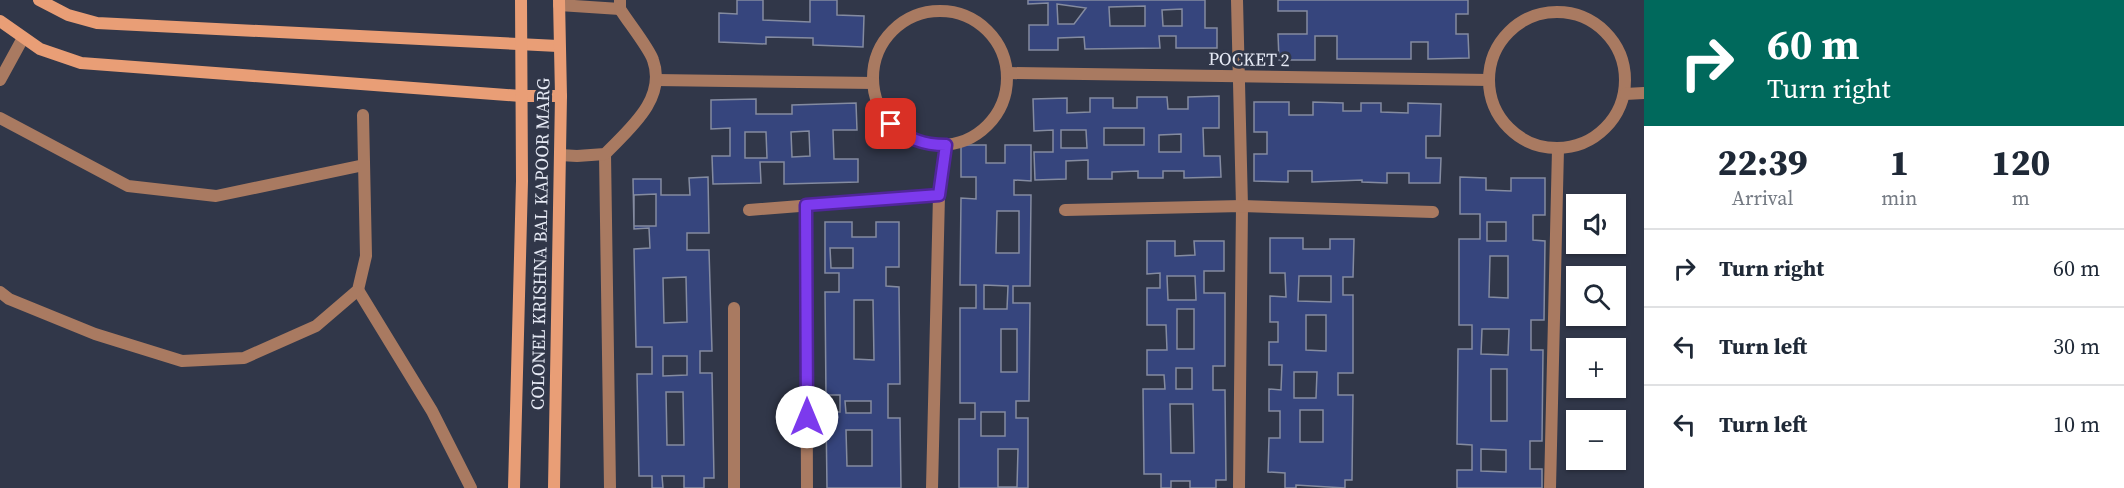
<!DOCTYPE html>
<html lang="en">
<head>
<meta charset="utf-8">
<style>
	:root { --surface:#fff; --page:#f6f6f7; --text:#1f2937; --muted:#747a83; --line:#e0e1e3 }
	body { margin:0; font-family:"Source Serif 4",serif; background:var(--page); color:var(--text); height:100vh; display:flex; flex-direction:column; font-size:22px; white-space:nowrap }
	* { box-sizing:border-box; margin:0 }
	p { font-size:20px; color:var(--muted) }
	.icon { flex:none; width:33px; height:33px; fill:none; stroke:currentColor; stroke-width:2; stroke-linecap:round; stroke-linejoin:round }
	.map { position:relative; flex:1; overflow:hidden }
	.drawer { display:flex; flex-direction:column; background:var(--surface); width:480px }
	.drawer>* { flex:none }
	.top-card { background:#00695c; color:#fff; overflow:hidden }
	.fabs { position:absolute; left:1566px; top:194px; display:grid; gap:12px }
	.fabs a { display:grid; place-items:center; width:60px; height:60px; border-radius:0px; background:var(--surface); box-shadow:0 2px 4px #0004; font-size:30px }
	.pin { position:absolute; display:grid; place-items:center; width:51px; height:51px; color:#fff; margin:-26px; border-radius:12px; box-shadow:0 3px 9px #0006 }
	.me { position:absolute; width:66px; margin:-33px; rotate:0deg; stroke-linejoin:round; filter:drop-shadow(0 0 4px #0008) }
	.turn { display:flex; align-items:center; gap:21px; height:126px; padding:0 24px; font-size:27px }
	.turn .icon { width:78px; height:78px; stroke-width:2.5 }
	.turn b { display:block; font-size:42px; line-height:51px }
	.eta { display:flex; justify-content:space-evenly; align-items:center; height:102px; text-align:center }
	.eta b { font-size:36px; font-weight:800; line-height:42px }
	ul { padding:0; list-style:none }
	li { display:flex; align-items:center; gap:18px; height:78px; padding:0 24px; border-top:2px solid var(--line) }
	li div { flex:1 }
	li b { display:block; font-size:22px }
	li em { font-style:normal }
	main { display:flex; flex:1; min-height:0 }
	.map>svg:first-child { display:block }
	.building { fill:#36457d; stroke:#848ba0; stroke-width:1.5; fill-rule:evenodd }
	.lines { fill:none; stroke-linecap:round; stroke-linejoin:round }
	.lane { stroke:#a97a61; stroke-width:12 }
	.street { stroke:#a97a61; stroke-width:12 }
	.secondary { stroke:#e99e76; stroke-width:12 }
	.route-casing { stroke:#51269a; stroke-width:15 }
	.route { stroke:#7c3aed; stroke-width:10 }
	.labels { text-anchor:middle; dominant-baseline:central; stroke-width:6; stroke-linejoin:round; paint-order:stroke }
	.street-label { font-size:18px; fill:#e6eaf5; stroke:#313749 }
</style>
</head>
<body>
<main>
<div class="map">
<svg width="1644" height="488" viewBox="0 0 1644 488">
	<rect width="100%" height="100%" fill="#313749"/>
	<g class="building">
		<path d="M737 0H763V20L810 22V0H837V15L864 16 863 47 813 45V38L766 37V44L719 42V13L737 14Z"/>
		<path d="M1028 0H1205V28H1217V48H1176V36H1159L1160 48 1085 49 1084 37 1058 38V50H1029V25H1048V3L1028 4ZM1057 4 1086 8 1074 24H1058ZM1145 6V26H1110L1109 7ZM1182 9V26H1163L1162 10Z"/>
		<path d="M1278 0H1468V14H1456V34H1468L1469 58 1428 59V42H1411V59H1337V36H1315V60H1279L1278 34H1307V11H1278Z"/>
		<path d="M1219 96V128H1203L1204 156H1220L1221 177 1184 178V171H1163V178H1138V171L1112 172V179H1088V160L1066 161V179L1035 180 1034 152H1053V130L1034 131 1033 99 1067 98V113L1090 112V98H1113V108H1137V97H1167L1168 109H1188V97ZM1104 128H1144V145H1104ZM1061 130H1086L1087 148H1061ZM1181 134V152H1159V135Z"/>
		<path d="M756 99V114H792V105L856 103 857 130H833L834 159H858V182L784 184V162H760L761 183 713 184 712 156H730V128L711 129V100ZM809 131 810 156 792 157 791 132ZM745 132H766L767 158H745Z"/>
		<path d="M1254 102H1289V115H1313V102L1343 103V111H1361V103H1381V112L1408 113V103L1441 104 1440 136H1426V158H1441L1440 183H1409V173H1387V183L1362 182V180L1312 182V171H1288V182L1254 181V154H1267V132H1254Z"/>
		<path d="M961 145H986V163H1005V145H1031V181L1014 180V195H1031L1030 286H1013V303H1030L1029 401H1016V418H1028V488H959V419H975V403H960V308H976V285H960L961 198 976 199V177H961ZM997 211H1019V253H996ZM984 285 1008 286 1007 309H984ZM1001 329H1017V372H1001ZM981 412H1005V436H981ZM998 449H1018L1017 487H998Z"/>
		<path d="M708 177 709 233H687V250H709L712 351H700V373H712L714 478H704V488H684V476H662L663 488H652V476H639L637 374H652V347H636L634 249 650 248 649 228 634 229 633 179H661V195H690L689 178ZM656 194V226H634V195ZM686 277 687 322 664 323 663 278ZM663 356H687V375L663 376ZM666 392H683L684 445H667Z"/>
		<path d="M1460 177 1486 178V190L1511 191V178H1545V215H1533V240L1545 241 1544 320H1531V350H1543L1542 441H1530V469H1542V488H1457V470H1472V445L1457 444 1458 349H1472V325H1459V239H1480V214H1460ZM1487 222H1506V241H1487ZM1490 256H1508V298L1489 297ZM1482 329H1509L1508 355 1481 354ZM1491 369H1507V421H1491ZM1481 449 1506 450V472L1481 471Z"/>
		<path d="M825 222H852V237H876V222H899V267H886V286L899 287 900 384H888V418H900L901 488H827L826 412H840V395H826L825 292H839V273H825ZM830 248H853V268H831ZM854 300H873L874 360 854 359ZM845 401H871V413H846ZM846 430H872V466H847Z"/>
		<path d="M1270 238H1303V249H1330V239H1354L1353 277H1343V295H1353V373H1338V395H1353L1352 480H1345V488L1296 485V488H1285V473L1268 472 1269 438H1280V411H1269V389L1281 390 1282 365H1269V342H1278V322H1270V296L1286 297 1285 273H1270ZM1299 276H1331V302L1298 301ZM1306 315H1326V351L1306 350ZM1294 372H1317L1316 398H1294ZM1300 410H1323V442H1300Z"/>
		<path d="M1147 241H1175V256L1195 255 1194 241H1224V271H1204V293H1225V366H1213V390H1225L1226 480H1216V488H1190V481H1171V488H1161V474H1144L1143 389H1165L1164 375H1147V350H1167L1166 325H1147V288H1160V273L1147 274ZM1167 276H1195L1196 300H1168ZM1177 309H1194V349H1177ZM1176 368H1192V389H1176ZM1170 404H1193L1194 453H1171Z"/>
	</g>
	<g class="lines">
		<g class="lane">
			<path d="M0 80 23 38"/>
			<path d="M0 118 128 186 216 196 364 165"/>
			<path d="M358 290 432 411 471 488"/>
			<path d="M0 292 9 299 95 334 182 361 244 358 316 326 358 290 366 256 363 115"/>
		</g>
		<g class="street">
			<path d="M1237 0 1242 206 1239 488"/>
			<path d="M559 5 620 9"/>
			<circle cx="940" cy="78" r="67"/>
			<circle cx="1557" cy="80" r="68"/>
			<path d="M1008 73 1489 80"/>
			<path d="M656 80 873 83"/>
			<path d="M1625 94 1644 93"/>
			<path d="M605 154 610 488"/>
			<path d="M560 155 577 156 605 154C629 129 667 99 653 60 649 48 628 22 620 9V0"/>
			<path d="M806 205 807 488"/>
			<path d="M749 210 939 195"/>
			<path d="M1065 210 1242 206 1433 212"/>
			<path d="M734 488V308"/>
			<path d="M932 488 939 195 946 145"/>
			<path d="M1550 488 1558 149"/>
		</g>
		<g class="secondary">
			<path d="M39 0 68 15 97 23 558 46"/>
			<path d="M0 21 40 49 81 63 521 96H561"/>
			<path d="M514 488 522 181 521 0"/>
			<path d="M554 488 561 96 559 0"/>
		</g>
	</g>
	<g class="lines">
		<g class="route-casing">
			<path id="route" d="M807 417 806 205 939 195 946 145C923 145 908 139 891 124"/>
		</g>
		<use href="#route" class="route"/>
	</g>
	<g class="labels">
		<g class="street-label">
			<text transform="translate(1249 59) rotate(1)">POCKET 2</text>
			<text transform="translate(540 244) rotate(-89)">COLONEL KRISHNA BAL KAPOOR MARG</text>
		</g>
	</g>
</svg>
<div class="fabs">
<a><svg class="icon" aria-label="sound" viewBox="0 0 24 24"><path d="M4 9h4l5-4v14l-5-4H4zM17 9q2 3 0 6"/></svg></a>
<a><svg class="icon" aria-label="search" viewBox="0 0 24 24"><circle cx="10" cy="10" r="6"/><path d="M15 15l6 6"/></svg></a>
<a>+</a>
<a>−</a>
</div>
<div class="pin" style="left:891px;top:124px;background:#d93025"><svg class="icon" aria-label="arrive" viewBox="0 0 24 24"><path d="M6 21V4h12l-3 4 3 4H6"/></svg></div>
<svg class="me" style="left:807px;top:417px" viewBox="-20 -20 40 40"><circle r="19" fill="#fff"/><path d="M0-13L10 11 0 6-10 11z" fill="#7c3aed"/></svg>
</div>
<section class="drawer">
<div class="top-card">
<div class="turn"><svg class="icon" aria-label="right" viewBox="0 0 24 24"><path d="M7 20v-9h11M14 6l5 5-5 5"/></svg><div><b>60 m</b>Turn right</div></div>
</div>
<div class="eta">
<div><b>22:39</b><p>Arrival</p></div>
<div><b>1</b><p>min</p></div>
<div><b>120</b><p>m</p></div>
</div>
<ul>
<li><svg class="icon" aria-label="right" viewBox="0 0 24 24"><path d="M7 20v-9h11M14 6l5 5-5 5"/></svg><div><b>Turn right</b></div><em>60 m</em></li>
<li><svg class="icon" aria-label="left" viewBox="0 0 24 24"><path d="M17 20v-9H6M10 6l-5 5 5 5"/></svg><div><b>Turn left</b></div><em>30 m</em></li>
<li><svg class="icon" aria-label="left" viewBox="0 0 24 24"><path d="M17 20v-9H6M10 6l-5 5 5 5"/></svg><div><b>Turn left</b></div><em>10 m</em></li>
</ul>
</section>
</main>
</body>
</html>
